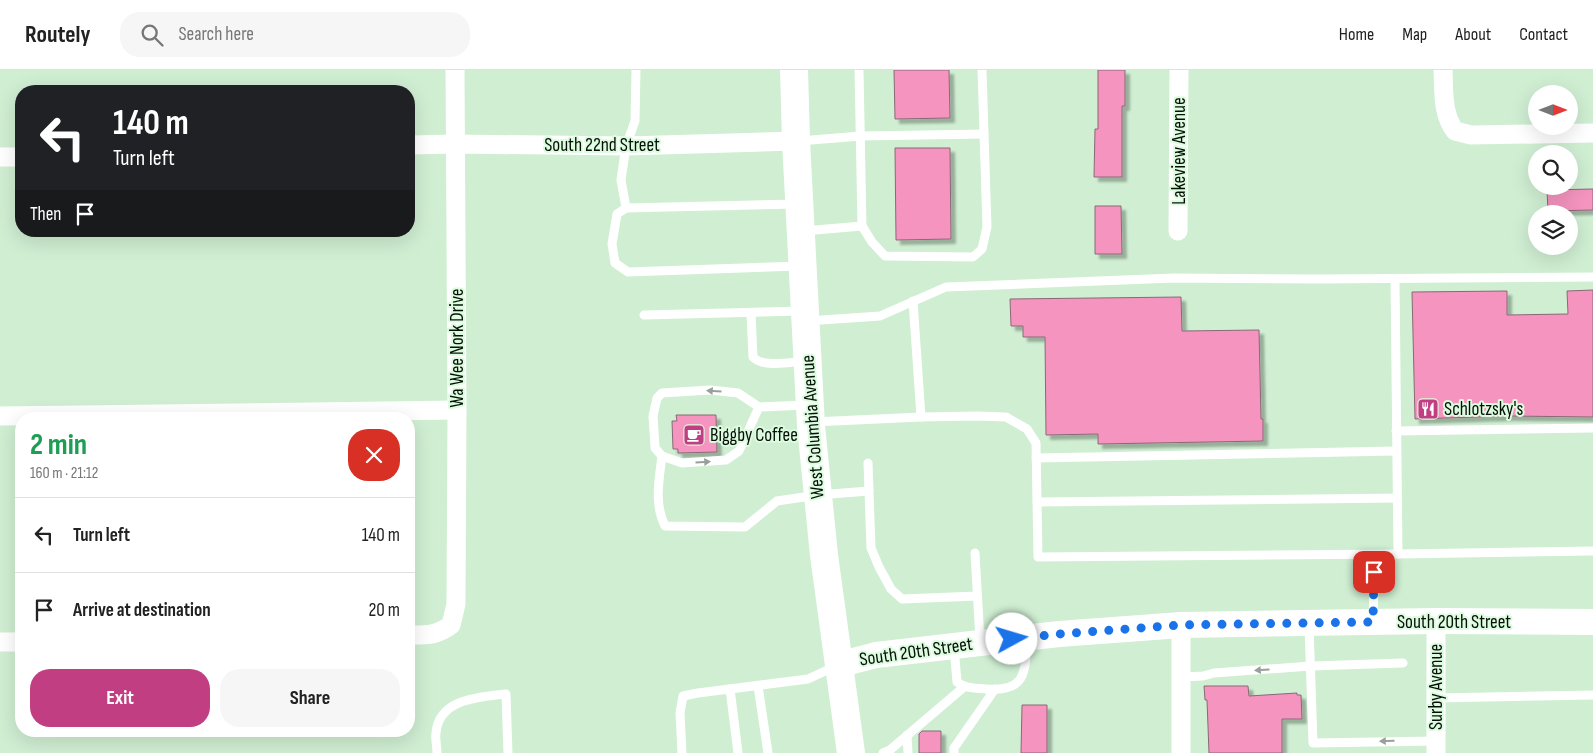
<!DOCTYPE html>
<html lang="en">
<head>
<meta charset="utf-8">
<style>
	:root { --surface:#fff; --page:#f6f6f6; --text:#222; --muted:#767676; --line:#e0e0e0; --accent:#c23e83 }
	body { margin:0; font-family:"Sofia Sans Condensed",sans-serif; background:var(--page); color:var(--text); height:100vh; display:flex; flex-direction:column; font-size:19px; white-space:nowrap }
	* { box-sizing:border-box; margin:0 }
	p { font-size:16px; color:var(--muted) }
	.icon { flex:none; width:28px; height:28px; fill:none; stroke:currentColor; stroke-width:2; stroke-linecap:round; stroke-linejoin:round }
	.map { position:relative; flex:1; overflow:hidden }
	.details { position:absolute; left:15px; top:342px; width:400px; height:325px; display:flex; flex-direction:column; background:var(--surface); border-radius:20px; box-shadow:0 5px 20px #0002 }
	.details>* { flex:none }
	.banner { position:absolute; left:15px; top:15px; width:400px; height:152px; border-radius:20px; box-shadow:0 5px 20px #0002; background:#202124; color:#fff; overflow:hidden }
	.needle { width:32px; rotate:90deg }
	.controls { position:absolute; left:1528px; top:15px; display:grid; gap:10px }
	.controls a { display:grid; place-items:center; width:50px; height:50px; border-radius:50%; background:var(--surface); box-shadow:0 5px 20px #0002; font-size:25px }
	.pin { position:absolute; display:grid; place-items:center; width:42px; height:42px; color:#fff; margin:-21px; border-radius:10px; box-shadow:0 2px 8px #0006 }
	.me { position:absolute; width:55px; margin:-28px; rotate:84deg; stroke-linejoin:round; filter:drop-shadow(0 0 4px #0008) }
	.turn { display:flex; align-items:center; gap:18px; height:105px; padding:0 15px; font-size:22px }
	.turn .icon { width:65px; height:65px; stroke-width:2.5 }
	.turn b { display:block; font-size:35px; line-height:42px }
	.then { display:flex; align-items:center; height:48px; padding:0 15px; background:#0003; gap:10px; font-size:19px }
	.round { display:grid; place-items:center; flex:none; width:52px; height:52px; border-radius:20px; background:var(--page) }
	.summary { display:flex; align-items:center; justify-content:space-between; height:85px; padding:0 15px }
	h1 { font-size:30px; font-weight:700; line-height:38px; color:#1e9e55 }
	.cta { display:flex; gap:10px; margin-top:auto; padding:10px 15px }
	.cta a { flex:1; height:58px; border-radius:20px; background:var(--accent); color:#fff; font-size:20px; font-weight:700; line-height:58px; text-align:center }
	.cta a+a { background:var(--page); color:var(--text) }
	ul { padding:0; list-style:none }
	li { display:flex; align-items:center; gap:15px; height:75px; padding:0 15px; border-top:1px solid var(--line) }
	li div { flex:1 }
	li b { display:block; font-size:19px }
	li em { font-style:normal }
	header { display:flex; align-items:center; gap:30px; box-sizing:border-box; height:70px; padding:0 25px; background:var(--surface); border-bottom:1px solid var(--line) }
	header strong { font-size:24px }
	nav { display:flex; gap:28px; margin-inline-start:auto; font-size:18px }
	.search { width:350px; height:45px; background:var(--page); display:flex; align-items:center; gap:12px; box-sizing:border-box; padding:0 18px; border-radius:20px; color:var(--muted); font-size:19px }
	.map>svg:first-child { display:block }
	.building { fill:#f494bf; stroke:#8b6876; filter:url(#shadow) }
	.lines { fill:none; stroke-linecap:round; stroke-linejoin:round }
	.lane { stroke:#fff; stroke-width:9 }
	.street { stroke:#fff; stroke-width:19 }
	.secondary { stroke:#fff; stroke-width:26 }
	.primary { stroke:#fff; stroke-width:28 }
	.oneway { fill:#9b9f9b }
	.route { stroke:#1a73e8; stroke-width:9; stroke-dasharray:0 16.2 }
	.labels { text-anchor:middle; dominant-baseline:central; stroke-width:4; stroke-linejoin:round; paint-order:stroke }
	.street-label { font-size:19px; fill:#050f06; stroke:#dcfbdf }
	.poi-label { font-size:19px; fill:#050f06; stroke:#dcfbdf; text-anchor:start }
</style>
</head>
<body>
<header>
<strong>Routely</strong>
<div class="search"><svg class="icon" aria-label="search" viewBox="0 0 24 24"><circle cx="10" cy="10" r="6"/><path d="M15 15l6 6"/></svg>Search here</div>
<nav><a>Home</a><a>Map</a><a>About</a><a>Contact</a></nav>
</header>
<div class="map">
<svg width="1593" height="683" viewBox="0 0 1593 683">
	<defs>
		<filter id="shadow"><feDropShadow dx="4.5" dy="4.5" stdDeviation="1" flood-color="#0004"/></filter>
	</defs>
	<rect width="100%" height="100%" fill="#cfeed2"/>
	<g class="building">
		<path d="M894 0H949L950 48 895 49Z"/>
		<path d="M1098 0H1125V36H1122V107H1094L1095 59H1098Z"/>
		<path d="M895 78H950L951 169 896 170Z"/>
		<path d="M1593 119V140L1548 141 1547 120Z"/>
		<path d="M1095 136H1121L1122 184H1095Z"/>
		<path d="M1593 220V347L1508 346 1415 349 1412 222 1507 221V245L1568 244 1567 221Z"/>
		<path d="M1181 227 1182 261 1259 260 1261 349H1263V371L1098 374V364L1046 365 1045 267H1023V256H1011L1010 229Z"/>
		<path d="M676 345H716L717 382 678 383V379H673L672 351H677Z"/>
		<path d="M1204 616H1248L1249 626 1297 623V625H1301L1302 649H1282V683H1209L1207 630H1205Z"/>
		<path d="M1022 635H1047V683H1021Z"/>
		<path d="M922 661H941V683H919V664Z"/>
	</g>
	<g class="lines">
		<g class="lane">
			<path d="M859 0 862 156"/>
			<path d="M799 71 861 66 984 64"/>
			<path d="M797 134 626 138 617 144 612 174 615 193 628 202 800 196"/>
			<path d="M626 138 621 110 626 76 635 51 636 0"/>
			<path d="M804 161 862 156 872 172 885 186 973 187 982 179 987 157 982 0"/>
			<path d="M1395 209 1398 484"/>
			<path d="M913 231 921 347"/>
			<path d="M751 243 753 287C762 298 792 292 806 291"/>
			<path d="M644 245 802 241"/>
			<path d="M807 251 880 246 946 217 1174 208 1321 209 1593 207"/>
			<path d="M759 337 739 381 726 390 682 393 662 386 655 378 653 346 657 328 662 323 710 320 738 323 759 337 807 335"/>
			<path d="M813 352 921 347 977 346 1006 347 1027 359 1036 373 1038 487 1398 484 1593 481"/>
			<path d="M1396 361 1593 358"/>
			<path d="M662 386C659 410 654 434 665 456L745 457 777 431 818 425 869 421"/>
			<path d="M1036 388 1396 381"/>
			<path d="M868 393 871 478 879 497 891 519 902 529 977 526"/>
			<path d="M1037 432 1397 428"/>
			<path d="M975 483 980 570"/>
			<path d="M1373 549 1375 485"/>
			<path d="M1309 556 1313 673 1436 671"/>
			<path d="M954 577 957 612C966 619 975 618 986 619 1027 622 1024 603 1028 570"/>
			<path d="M1181 607 1203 606 1214 603 1311 596 1403 593"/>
			<path d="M758 616 768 683"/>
			<path d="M730 619 738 683"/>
			<path d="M1436 628 1593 625"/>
			<path d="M907 665 908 683"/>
			<path d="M437 683C437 676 435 669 436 663 439 628 481 627 506 624L508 683"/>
			<path d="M682 683 680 643 683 626 698 623 808 609 836 596"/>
			<path d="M883 683 890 680 964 617"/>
			<path d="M954 683V678L995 619"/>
		</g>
		<g class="street">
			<path d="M1443 0C1444 21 1442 44 1455 61L1471 65 1593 63"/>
			<path d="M409 75 456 74 626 76 796 71"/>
			<path d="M0 87H21"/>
			<path d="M1178 161 1179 0"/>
			<path d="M0 346 457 340"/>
			<path d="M1436 551V683"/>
			<path d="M1181 555V683"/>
			<path d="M409 565C426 565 436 566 451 555L456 534 457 340 455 0"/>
			<path d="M0 572H21"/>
		</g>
		<path class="secondary" d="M838 595 876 585 1059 564 1181 555 1436 551 1593 552"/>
		<path class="primary" d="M794 0 796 71 811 356 824 485 851 683"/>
	</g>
	<defs><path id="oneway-solid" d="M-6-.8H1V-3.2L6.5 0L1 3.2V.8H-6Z" transform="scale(1.25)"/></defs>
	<g class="oneway">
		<use href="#oneway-solid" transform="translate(714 321) rotate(-176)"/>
		<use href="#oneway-solid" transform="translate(703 392) rotate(-3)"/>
		<use href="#oneway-solid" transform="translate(1262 600) rotate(176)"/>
		<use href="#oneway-solid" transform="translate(1387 671) rotate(179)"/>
	</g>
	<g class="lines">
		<path class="route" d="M1012 569 1059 564 1181 555 1373 552 1374 502"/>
	</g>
	<defs>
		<g id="restaurant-square" transform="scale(1.125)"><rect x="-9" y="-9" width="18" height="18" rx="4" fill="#c23e83" stroke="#dcfbdf"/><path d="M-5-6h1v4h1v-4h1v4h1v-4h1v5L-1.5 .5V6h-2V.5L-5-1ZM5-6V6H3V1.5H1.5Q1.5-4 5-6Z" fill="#fff"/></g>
		<g id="cafe-square" transform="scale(1.125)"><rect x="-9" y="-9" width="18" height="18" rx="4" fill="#c23e83" stroke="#dcfbdf"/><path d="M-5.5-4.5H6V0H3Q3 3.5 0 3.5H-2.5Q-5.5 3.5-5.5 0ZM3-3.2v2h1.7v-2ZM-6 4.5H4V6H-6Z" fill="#fff"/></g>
	</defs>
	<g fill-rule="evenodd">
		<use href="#restaurant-square" x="1428" y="339"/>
		<use href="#cafe-square" x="694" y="365"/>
	</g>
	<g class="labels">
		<g class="street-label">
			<text x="602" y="75">South 22nd Street</text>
			<text transform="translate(1179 81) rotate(-90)">Lakeview Avenue</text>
			<text transform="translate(457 278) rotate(-90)">Wa Wee Nork Drive</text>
			<text transform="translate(813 357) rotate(-94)">West Columbia Avenue</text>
			<text x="1454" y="552">South 20th Street</text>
			<text transform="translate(916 582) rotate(-8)">South 20th Street</text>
			<text transform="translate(1436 617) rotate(-90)">Surby Avenue</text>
		</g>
		<g class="poi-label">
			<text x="1444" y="339">Schlotzsky's</text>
			<text x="710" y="365">Biggby Coffee</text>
		</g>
	</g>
</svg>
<div class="controls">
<a><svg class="needle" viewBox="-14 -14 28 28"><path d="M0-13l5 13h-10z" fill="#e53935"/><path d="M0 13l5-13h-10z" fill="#767676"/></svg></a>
<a><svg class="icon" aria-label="search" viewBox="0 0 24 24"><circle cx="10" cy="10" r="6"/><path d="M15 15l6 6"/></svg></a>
<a><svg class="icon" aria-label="layers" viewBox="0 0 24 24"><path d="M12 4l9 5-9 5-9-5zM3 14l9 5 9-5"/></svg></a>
</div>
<div class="pin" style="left:1374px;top:502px;background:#d93025"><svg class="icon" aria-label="arrive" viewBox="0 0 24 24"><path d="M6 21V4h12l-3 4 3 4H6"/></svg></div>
<svg class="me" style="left:1012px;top:569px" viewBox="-20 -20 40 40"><circle r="19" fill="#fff"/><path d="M0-13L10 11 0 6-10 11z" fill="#1a73e8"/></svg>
<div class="banner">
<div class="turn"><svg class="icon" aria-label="left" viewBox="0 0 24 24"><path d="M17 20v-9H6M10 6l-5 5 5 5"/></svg><div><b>140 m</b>Turn left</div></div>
<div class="then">Then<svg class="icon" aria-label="arrive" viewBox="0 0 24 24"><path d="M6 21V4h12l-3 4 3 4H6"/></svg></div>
</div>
<section class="details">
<div class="summary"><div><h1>2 min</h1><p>160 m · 21:12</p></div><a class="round" style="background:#d93025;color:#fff"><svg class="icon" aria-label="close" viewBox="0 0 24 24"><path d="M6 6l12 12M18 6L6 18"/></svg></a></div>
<ul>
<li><svg class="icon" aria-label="left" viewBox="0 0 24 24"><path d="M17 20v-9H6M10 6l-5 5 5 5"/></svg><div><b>Turn left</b></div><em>140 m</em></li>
<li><svg class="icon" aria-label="arrive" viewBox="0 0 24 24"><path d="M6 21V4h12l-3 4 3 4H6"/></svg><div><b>Arrive at destination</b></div><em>20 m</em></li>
</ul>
<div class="cta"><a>Exit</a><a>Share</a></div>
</section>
</div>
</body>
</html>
